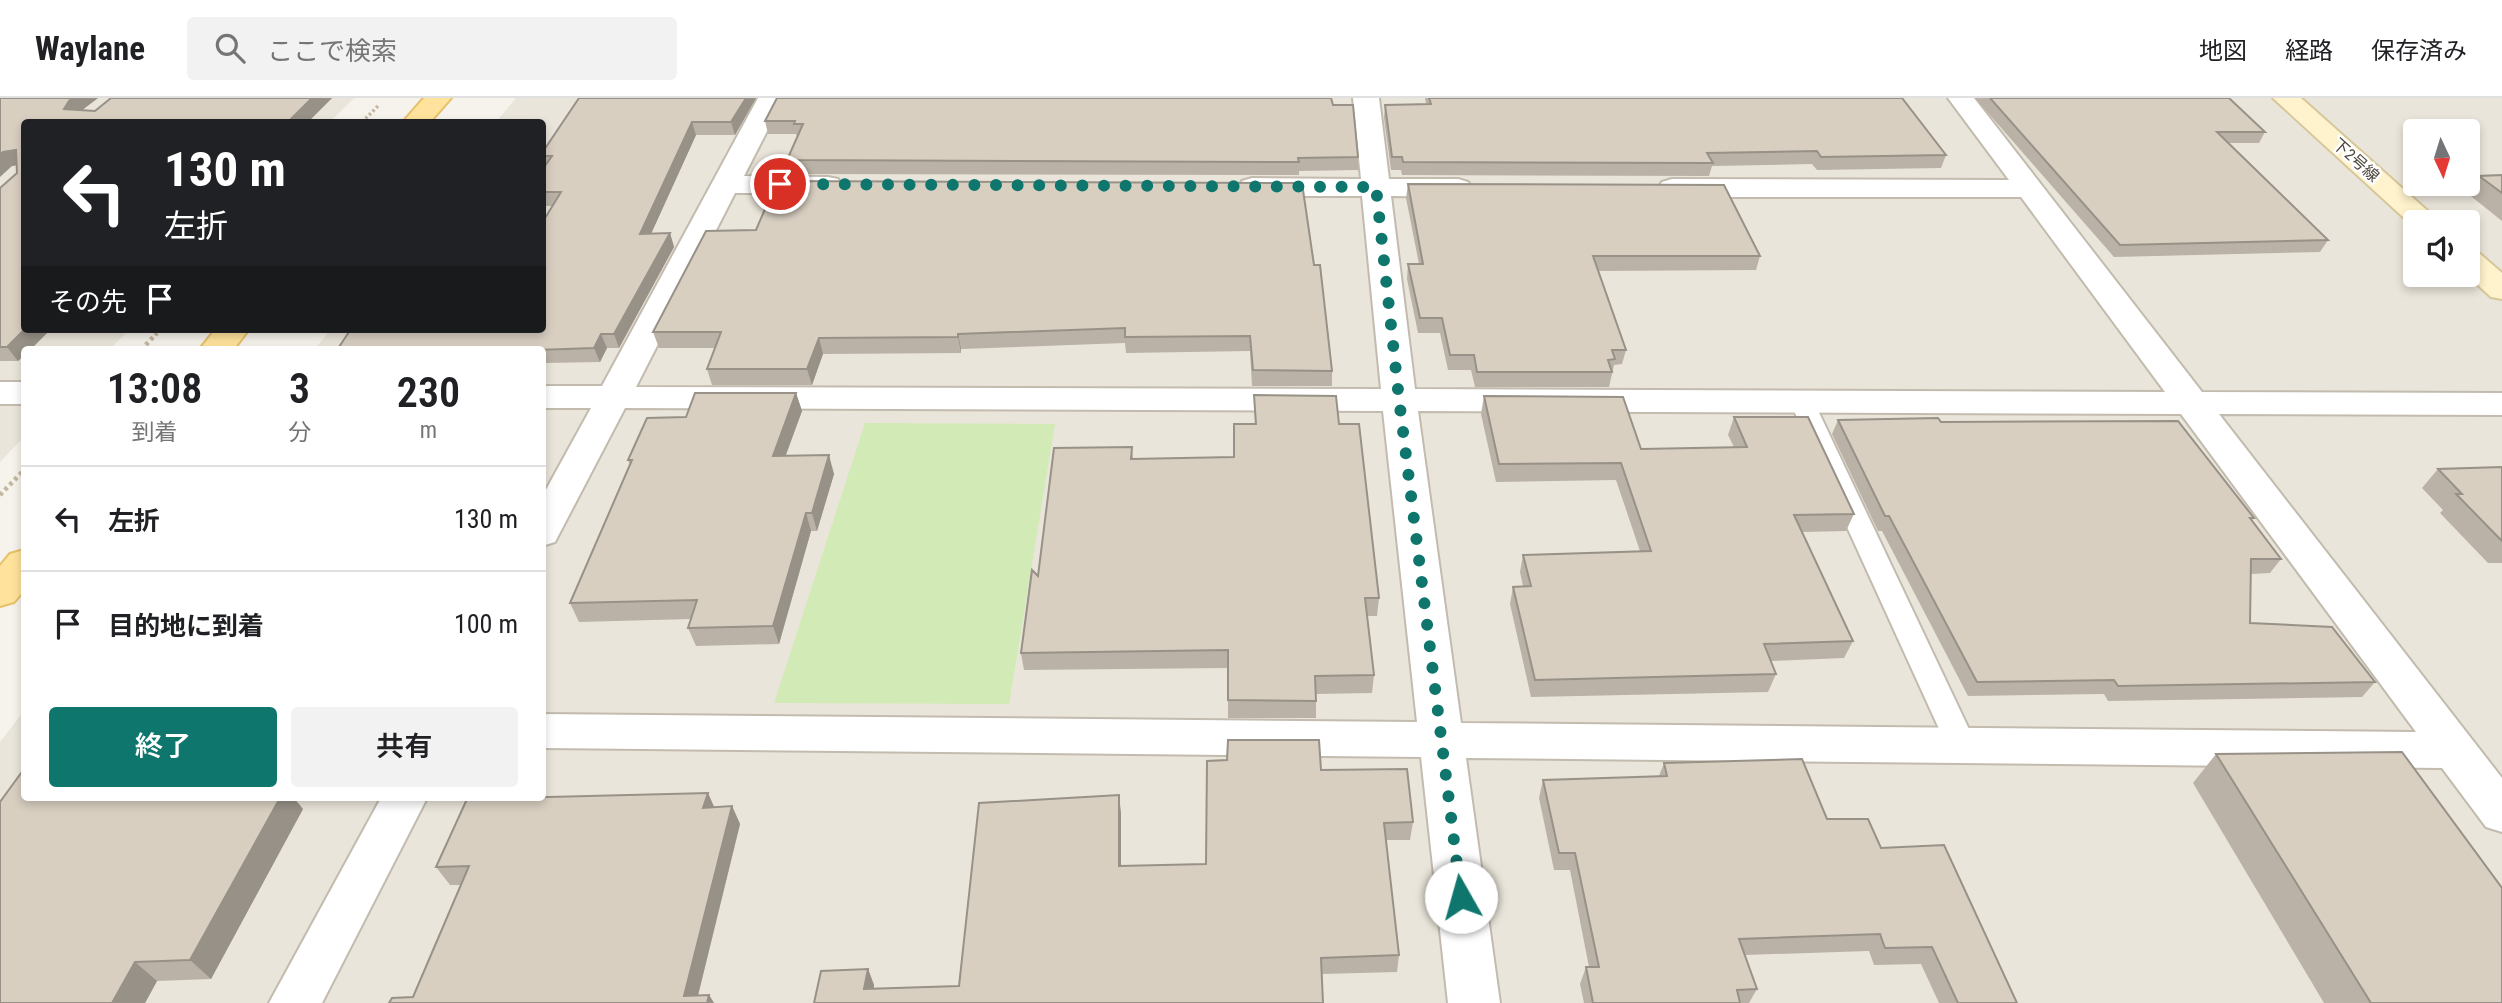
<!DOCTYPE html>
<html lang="ja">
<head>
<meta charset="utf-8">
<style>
	:root { --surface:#fff; --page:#f2f2f2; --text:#202124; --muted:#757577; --line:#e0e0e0; --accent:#0f766e }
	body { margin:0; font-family:"Roboto Condensed","Noto Sans JP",sans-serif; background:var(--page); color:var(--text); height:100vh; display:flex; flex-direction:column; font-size:26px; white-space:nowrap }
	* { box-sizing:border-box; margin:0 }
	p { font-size:23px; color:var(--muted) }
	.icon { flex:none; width:38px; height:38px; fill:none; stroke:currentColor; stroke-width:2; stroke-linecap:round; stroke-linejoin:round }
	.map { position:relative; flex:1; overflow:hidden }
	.details { position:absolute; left:21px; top:248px; width:525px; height:455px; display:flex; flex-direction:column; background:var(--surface); border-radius:7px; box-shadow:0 4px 10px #0003 }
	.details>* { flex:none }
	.hud { position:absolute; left:21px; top:21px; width:525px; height:214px; border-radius:7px; box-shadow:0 4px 10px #0003; background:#202124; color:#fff; overflow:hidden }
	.needle { width:46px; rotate:176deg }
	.tools { position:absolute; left:2403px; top:21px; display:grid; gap:14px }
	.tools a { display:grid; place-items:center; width:77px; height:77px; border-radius:7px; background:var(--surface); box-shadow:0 4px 10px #0003; font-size:35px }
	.pin { position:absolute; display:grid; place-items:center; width:60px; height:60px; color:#fff; margin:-30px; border:4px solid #fff; border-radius:50%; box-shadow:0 2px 7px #0007 }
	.me { position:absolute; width:77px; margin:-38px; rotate:353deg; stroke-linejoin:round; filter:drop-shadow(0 0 5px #0008) }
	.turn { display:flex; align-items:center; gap:24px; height:147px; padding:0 28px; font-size:32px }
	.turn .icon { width:91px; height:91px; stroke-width:2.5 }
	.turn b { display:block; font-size:49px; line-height:60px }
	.then { display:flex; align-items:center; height:66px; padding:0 28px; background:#0003; gap:14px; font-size:26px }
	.eta { display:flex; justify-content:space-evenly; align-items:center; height:119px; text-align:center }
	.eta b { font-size:42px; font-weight:600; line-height:49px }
	.button { display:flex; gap:14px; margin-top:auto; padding:14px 28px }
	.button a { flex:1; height:80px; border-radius:7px; background:var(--accent); color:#fff; font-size:28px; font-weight:600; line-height:80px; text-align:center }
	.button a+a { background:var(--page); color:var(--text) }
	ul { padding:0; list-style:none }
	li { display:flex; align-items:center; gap:21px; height:105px; padding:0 28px; border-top:2px solid var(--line) }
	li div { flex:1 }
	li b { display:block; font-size:26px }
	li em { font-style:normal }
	header { display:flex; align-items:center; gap:42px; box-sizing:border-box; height:98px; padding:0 35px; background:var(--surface); border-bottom:2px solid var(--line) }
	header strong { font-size:33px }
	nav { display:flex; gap:38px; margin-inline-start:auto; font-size:24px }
	.search { width:490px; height:63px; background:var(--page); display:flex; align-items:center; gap:18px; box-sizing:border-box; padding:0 24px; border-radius:7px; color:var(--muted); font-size:26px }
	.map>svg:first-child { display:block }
	.residential { fill:#eae5da; fill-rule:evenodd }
	.green { fill:#d2eab5 }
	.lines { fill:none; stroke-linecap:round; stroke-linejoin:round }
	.lane-casing { stroke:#c2bbae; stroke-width:4 }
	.street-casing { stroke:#c2bbae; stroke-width:4 }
	.secondary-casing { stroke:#d6c79b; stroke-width:4 }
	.primary-casing { stroke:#e6c16a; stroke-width:4 }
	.path-far1 { stroke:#c4b79f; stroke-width:3.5; stroke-dasharray:2.5 2.5; stroke-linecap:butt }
	.path { stroke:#c4b79f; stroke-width:4.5; stroke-dasharray:3.5 3.5; stroke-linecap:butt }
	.lane { fill:#fff; fill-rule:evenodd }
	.street { fill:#fff; fill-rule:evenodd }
	.secondary { fill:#fff3cd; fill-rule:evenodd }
	.primary { fill:#ffe39c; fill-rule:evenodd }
	.wall { fill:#bab2a6 }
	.shaded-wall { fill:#979187 }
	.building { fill:#d8cfc1; stroke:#979187; stroke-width:2 }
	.route { stroke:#0f766e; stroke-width:12; stroke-dasharray:0 21.6 }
	.labels { text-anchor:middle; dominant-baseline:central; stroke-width:5; stroke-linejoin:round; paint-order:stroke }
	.far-street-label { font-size:16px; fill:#4b4439; stroke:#fff }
</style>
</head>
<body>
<header>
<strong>Waylane</strong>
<div class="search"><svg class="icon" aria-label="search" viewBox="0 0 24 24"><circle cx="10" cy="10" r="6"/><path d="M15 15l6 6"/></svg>ここで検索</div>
<nav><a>地図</a><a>経路</a><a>保存済み</a></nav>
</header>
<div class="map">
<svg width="2502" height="905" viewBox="0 0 2502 905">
	<rect width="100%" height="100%" fill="#f6f3ec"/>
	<g class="residential">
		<path d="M0 0H354L330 24H24V231H130L109 252H24V339L0 364Z"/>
		<path d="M516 0H2502V905H0V644L24 613V700H542V252H314L331 231H542V24H496ZM2415 33H2468V86H2415ZM2415 124H2468V177H2415Z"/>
	</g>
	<path class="green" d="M865 325 1055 326 1009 606 774 605Z"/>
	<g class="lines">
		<g class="lane-casing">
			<path id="lane" d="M1802 297 1810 299 1814 304 1976 646 1972 655 1961 658 1950 655 1946 646 1790 304 1794 299Z"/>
		</g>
		<g class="street-casing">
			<g id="street">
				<path d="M758 0H784L744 78 828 79 838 81 842 87 838 93 828 95H735L636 289 1381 291 1362 98H1252L1242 95 1238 89 1242 83 1252 80 1361 81 1353 0H1379L1389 81H1458L1468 84 1472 90 1468 96 1458 99 1391 98 1415 291 2165 294 2021 99H1672L1662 96 1658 90 1662 84 1672 81 2009 82 1948 0H1974L2202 294 2502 295V317L2219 316 2502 680V734L2486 729 2442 670 1466 660 1500 905H1448L1421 659 542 650V616L1417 624 1383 313 625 310 555 444 542 448V399L591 310H542V288H602ZM1418 313 2181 316 2416 634 1461 625Z"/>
				<rect x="0" y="284" width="24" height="22"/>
				<path d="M381 700H427L322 905H269Z"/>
			</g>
		</g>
		<g class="secondary-casing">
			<g id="secondary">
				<path d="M2273 0H2301L2440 124H2415V130Z"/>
				<path d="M2468 152 2479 155 2502 175V201L2491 199 2467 177Z"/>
			</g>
		</g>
		<g class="primary-casing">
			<g id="primary">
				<path d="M424 0H451L430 24H403Z"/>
				<path d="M216 231H249L233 252H199Z"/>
				<path d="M24 452V492L14 504 0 508V468L10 456Z"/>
			</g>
		</g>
		<g class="path-far1">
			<path d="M362 24 378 8"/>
			<path d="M155 237 161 231"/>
		</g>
		<g class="path">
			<path d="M141 252 157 235"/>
			<path d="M0 397 24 372"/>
		</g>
		<use href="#lane" class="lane"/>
		<use href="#street" class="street"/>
		<use href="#secondary" class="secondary"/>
		<use href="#primary" class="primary"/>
	</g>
	<g class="wall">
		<path d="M0 0H98L82 12 95 13 111 0H332L308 24H24V231H51L30 252H24V257L18 263H0V90L17 75V67L12 68Z"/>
		<path d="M579 0H756L735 37H696L651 136 670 135 674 149 619 250H607L600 264 544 265 542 267V252H337L542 231 553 108H542V72L545 68 542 63V55Z"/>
		<path d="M1425 0H1902L1946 57 1941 70 1817 72 1812 66 1712 68 1709 78 1402 77 1401 72H1391L1384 20 1385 7 1426 6Z"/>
		<path d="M1975 0H2229L2265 34 2259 45H2228L2328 142 2320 154 2114 159Z"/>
		<path d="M1333 7 1358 59V72L1299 73V77L791 76 787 62 797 39 796 36H768L765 23Z"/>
		<path d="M2502 77V123L2467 95 2479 78Z"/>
		<path d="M1408 86 1760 158 1756 172 1598 173 1626 252 1622 266 1614 267 1609 289H1475L1471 272H1448L1440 235H1418L1407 181 1408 166H1419L1406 100Z"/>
		<path d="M1314 167 1332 273V288H1252L1250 253 1126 255 1125 245 961 251V255L823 256 812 287H712L707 271 715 250H659L653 234Z"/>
		<path d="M796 295 802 313 785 358 834 376 817 433H811L779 546 696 548 688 530 691 521 579 524 570 505 630 367 628 362 686 319Z"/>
		<path d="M1254 297 1339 326 1379 500 1377 518H1367L1374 577 1372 595 1316 596V620H1228V570L1024 572 1021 555 1038 478 1132 349 1133 361 1234 359 1255 326Z"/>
		<path d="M1484 298 1641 351 1734 349 1728 337 1734 319 1854 416 1846 433 1802 434 1853 543 1844 560 1771 563 1776 576 1768 594 1531 599 1510 506 1513 489 1523 488 1520 474 1523 457 1640 453 1616 382 1496 384 1481 316Z"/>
		<path d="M1838 322 1941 324 2254 420 2252 422 2281 461 2270 475 2251 476 2250 525 2375 584 2362 599 2108 603 2104 596 1968 598 1882 433H1878L1832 336Z"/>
		<path d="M2502 369V465H2488L2440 415 2443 412 2422 390 2438 371Z"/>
		<path d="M2216 656 2502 905H2324L2193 685Z"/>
		<path d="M1664 665 1827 721 1881 750 2017 905H1939L1921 866 1874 867 1869 853 1745 857 1757 891 1749 905H1584L1580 886 1586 869H1589L1570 772H1554L1539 700 1543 682 1659 678Z"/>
		<path d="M1321 672 1413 724 1410 742H1386L1399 857 1397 874 1322 876 814 905 868 871 874 887V891L959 888 1121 715V768L1206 766Z"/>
		<path d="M732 708 740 726 698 898 709 897 714 905H389L413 899 462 787H450L436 769 714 709Z"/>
		<path d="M303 711 211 881 157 883 145 905H0Z"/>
	</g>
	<g class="shaded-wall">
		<path d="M72 0H98L77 16 64 11 69 3Z"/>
		<path d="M312 0H332L308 24H288Z"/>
		<path d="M746 0H756L735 37 731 24Z"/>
		<path d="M692 24 696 37 645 149 640 136Z"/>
		<path d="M16 52 24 66 12 68 0 79V57L3 54Z"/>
		<path d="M670 135 674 149 619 250 614 236Z"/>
		<path d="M25 231H51L30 252H24V257L18 263 7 249Z"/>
		<path d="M601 236 607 250 600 264 594 250Z"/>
		<path d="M958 236 961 251V255L958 239Z"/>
		<path d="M819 240 823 256 812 287 807 271Z"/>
		<path d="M796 295 802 313 779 376 773 358Z"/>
		<path d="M829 357 834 376 817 433 812 415Z"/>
		<path d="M806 415 811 433 779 546 773 528Z"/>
		<path d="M708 695 716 713 703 710Z"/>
		<path d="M1119 697 1121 715V786L1119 768Z"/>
		<path d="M280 700H294L303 711 211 881 190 862Z"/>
		<path d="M732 708 740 726 696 905 684 898Z"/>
		<path d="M135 864 157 883 145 905H112Z"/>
		<path d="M868 871 874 887 871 905 864 891Z"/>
		<path d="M709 897 714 905H707Z"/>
	</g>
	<g class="building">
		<path d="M0 0H72L69 3 64 11 95 13 111 0H312L288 24H24L25 231 7 249H0V90L17 75 16 52 3 54 0 57Z"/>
		<path d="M579 0H746L731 24H692L640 136 670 135 614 236H601L594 250 537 252H337L351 231H542V125L561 94H542V72L552 58H542V55Z"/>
		<path d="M777 0H1331L1333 7H1353L1358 59 1298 60 1299 64 787 62 803 26H794L795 23H765Z"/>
		<path d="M1429 0H1902L1946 57 1821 59 1817 53 1707 55 1713 65 1403 64 1402 59H1392L1385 7 1431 6Z"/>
		<path d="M1990 0H2229L2265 34H2217L2328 142 2120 147Z"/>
		<path d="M2502 77V95L2479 78Z"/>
		<path d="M777 83 1302 85 1314 167H1320L1332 273 1253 272 1250 238 1125 239V230L958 236V239L819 240 807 271H707L721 234H653L706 133 756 132Z"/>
		<path d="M1408 86 1724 87 1760 158H1593L1626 252H1612L1615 261 1608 262 1612 274H1477L1474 257H1450L1442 220H1420L1408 166H1423Z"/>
		<path d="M695 295H796L773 358 829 357 812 415H806L773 528 688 530 697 502 570 505 632 362H628L647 320 686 319Z"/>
		<path d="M1254 297 1336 298 1339 326H1359L1379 500H1365L1374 577 1315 578 1316 603 1228 602V552L1021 555 1032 472 1038 478 1054 350 1132 349 1131 361 1234 359V326H1256Z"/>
		<path d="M1484 298 1623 299 1641 351 1747 349 1734 319H1808L1854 416 1794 417 1853 543 1764 546 1776 576 1535 582 1513 489 1531 488 1523 457 1651 453 1621 365 1499 366Z"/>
		<path d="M1938 320 1941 324 2178 323 2254 420H2250L2281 461H2251L2250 525 2332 529 2375 584 2118 588 2114 582 1977 584 1889 418H1885L1838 322Z"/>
		<path d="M2502 369V443L2456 396H2462L2438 371Z"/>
		<path d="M1228 642H1319L1321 672 1407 671 1413 724 1384 725 1399 857 1321 860 1323 905H814L821 873 868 871 864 891 959 888 979 705 1119 697V768L1206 766 1207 663 1227 662Z"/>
		<path d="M2402 654 2502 790V905H2371L2216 656Z"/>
		<path d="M1802 661 1827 721H1868L1881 750 1944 747 2017 905H1958L1932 849 1885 850 1880 836 1739 841 1757 891 1737 892 1740 905H1593L1586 869H1599L1575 755H1559L1543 682 1667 678 1664 665Z"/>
		<path d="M24 671V700H280L190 862 135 864 112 905H0V704Z"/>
		<path d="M708 695 703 710 732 708 684 898 709 897 707 905H389L392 900 413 899 469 768 436 769 467 701Z"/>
	</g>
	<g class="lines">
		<path class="route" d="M780 86 1376 89 1399 301 1461 799"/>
	</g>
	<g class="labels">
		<g class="far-street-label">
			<text transform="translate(2356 62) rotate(42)">下2号線</text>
		</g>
	</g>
</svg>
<div class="tools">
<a><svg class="needle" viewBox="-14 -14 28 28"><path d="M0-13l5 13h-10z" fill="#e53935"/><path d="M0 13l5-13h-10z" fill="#757577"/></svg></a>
<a><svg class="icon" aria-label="sound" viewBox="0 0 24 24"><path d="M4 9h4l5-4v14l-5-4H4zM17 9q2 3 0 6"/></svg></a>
</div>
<div class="pin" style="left:780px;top:86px;background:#d93025"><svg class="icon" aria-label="arrive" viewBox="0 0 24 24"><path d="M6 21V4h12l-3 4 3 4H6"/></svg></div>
<svg class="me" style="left:1461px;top:799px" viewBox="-20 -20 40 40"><circle r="19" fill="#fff"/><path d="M0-13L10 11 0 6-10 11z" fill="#0f766e"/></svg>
<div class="hud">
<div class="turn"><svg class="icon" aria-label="left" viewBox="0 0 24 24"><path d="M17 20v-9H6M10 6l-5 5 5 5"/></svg><div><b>130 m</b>左折</div></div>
<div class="then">その先<svg class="icon" aria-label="arrive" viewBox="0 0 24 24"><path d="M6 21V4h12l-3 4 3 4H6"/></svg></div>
</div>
<section class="details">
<div class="eta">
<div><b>13:08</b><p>到着</p></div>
<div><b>3</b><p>分</p></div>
<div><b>230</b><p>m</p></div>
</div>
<ul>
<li><svg class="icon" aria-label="left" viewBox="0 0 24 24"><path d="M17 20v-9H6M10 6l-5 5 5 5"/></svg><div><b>左折</b></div><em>130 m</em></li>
<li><svg class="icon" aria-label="arrive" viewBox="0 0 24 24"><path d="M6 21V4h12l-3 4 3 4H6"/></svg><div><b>目的地に到着</b></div><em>100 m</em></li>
</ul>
<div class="button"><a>終了</a><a>共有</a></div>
</section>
</div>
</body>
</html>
